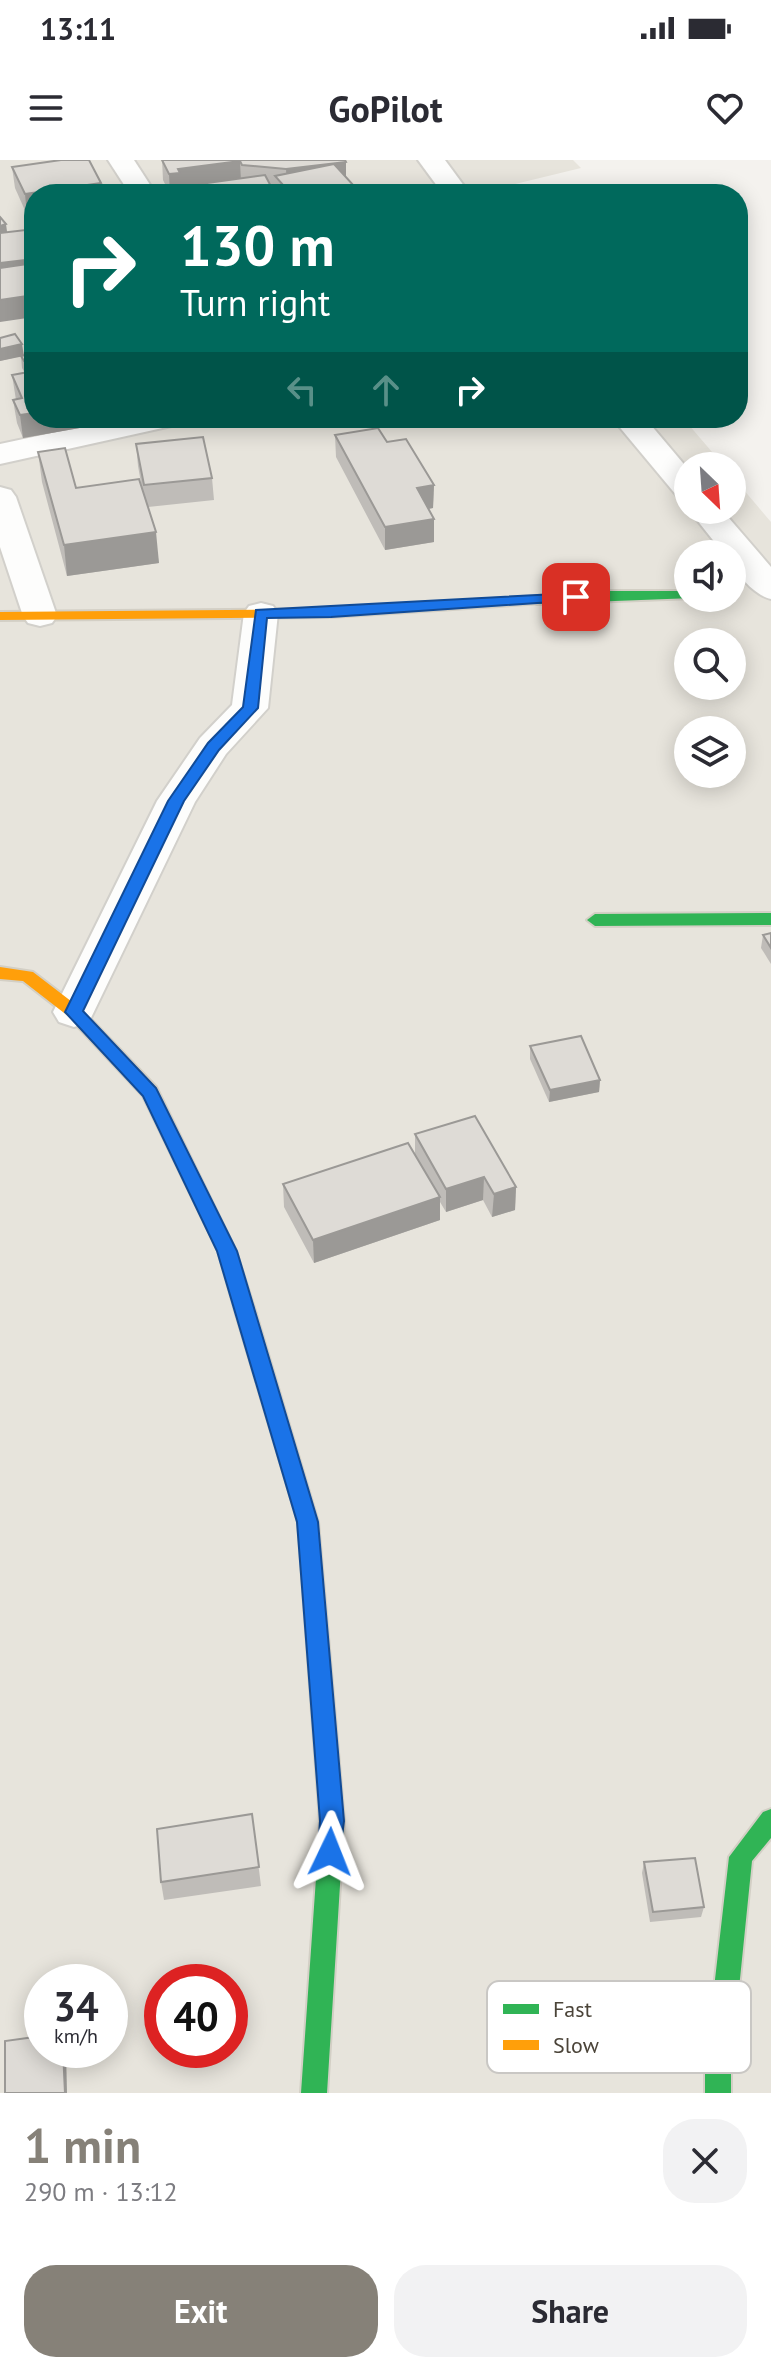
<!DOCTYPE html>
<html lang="en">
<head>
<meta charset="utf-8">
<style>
	:root { --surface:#fff; --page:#f2f2f3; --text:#2b2b33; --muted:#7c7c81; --accent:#868178 }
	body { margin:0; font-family:"PT Sans",sans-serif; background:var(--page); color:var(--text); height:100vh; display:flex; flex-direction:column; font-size:30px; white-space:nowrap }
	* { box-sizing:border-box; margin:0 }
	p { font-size:26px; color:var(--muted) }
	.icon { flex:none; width:44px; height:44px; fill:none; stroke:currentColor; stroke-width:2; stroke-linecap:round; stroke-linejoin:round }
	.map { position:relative; height:1933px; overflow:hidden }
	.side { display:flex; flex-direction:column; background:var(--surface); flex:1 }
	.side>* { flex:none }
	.top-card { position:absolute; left:24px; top:24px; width:724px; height:244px; border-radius:32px; box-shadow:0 4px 20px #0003; background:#00695c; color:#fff; overflow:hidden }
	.needle { width:52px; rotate:155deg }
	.fabs { position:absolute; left:674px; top:292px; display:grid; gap:16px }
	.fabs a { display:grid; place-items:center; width:72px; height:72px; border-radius:50%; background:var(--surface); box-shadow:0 4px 20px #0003; font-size:40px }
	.speed { position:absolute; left:24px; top:1804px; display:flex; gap:16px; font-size:40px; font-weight:700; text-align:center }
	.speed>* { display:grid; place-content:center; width:104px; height:104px; border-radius:50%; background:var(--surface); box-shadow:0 4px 20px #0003; line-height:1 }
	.speed small { font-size:20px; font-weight:400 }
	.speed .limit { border:12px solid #d22; background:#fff; color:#111 }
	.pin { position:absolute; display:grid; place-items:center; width:68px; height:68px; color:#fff; margin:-34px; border-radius:16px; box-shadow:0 4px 12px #0006 }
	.me { position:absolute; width:88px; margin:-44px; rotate:2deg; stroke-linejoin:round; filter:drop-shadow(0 0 6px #0008) }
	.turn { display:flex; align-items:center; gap:28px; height:168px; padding:0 24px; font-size:36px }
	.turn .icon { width:104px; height:104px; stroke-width:2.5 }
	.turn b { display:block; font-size:56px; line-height:68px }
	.lanes { display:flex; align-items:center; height:76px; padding:0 24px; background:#0003; justify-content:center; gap:40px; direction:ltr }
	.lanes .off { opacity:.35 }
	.round { display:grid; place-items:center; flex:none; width:84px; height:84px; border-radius:32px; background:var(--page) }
	.overview { display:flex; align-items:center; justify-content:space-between; height:136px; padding:0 24px }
	h1 { font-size:48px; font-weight:600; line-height:60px; color:var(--accent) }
	.button { display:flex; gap:16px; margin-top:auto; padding:16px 24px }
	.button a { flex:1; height:92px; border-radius:32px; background:var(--accent); color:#fff; font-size:32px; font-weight:600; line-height:92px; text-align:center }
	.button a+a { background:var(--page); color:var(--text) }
	.status { display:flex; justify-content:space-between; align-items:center; height:56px; padding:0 40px; background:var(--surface); direction:ltr }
	.status svg { height:22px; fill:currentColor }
	header { display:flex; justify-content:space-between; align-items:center; height:104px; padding:0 24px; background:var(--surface); font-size:36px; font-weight:600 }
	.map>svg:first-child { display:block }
	.residential { fill:#e7e4dc; fill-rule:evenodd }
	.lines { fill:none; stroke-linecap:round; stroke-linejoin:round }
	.street-casing { stroke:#d2d0cb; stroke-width:4 }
	.fast-casing { stroke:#d3cfc5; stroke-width:4 }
	.slow-casing { stroke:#d3cfc5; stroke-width:4 }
	.street { fill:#fdfdfc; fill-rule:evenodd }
	.fast { fill:#30b455; fill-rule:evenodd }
	.slow { fill:#ff9f0a; fill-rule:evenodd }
	.wall { fill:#bfbcb8 }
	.shaded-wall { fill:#9b9996 }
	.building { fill:#dedbd6; stroke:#9b9996; stroke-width:2 }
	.route { fill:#1a73e8; stroke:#114b97; stroke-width:2 }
	.key { fill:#fff; stroke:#c9c7c4; stroke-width:2 }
	.key-label { font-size:22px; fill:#4b4439 }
</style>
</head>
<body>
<div class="status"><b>13:11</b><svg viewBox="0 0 49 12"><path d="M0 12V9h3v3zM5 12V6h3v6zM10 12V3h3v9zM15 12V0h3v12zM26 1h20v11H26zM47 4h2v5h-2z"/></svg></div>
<header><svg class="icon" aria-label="menu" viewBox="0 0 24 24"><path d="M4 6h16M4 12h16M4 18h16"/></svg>GoPilot<svg class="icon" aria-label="heart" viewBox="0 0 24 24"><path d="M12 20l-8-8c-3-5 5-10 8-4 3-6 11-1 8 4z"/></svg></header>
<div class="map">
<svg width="771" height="1933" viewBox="0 0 771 1933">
	<rect width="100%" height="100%" fill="#f4f2ee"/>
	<path class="residential" d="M0 0H573L581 8 486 31 488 34H34V258H683L724 306H688V350H732V316L771 362V1933H0ZM688 394H732V438H688ZM688 482H732V526H688ZM688 570H732V614H688ZM42 1822H110V1890H42ZM162 1822H230V1890H162Z"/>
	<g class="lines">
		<g class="street-casing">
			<g id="street">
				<path d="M108 0H134L156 34H130Z"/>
				<path d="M418 0H445L470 34H443Z"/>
				<path d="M122 258H181L176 265 0 304V284Z"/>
				<path d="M612 258H645L688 309V339L677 336Z"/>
				<path d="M0 327 11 330 16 337 57 456 52 463 40 466 28 463 23 456 0 387Z"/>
				<path d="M689 350H722L771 407V439C754 435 732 412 732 394H724Z"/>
				<path d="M261 443 273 446 278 453 268 548 226 594 195 642 89 862 74 867 59 862 53 852 157 641 200 578 232 545 244 453 249 446Z"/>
			</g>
		</g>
		<g class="fast-casing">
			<g id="fast">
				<path d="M607 431H688V438H693L537 444 530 440 537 436Z"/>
				<path d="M771 753V765L595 766 587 760 595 754Z"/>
				<path d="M246 1146 253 1149 256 1154 318 1362 344 1661 327 1933H301L320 1661 298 1362 236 1154 239 1149Z"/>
				<path d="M771 1649V1678L752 1701 731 1907V1933H705V1907L729 1697 763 1652Z"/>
			</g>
		</g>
		<g class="slow-casing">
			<g id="slow">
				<path d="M537 436 544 440 542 443 331 457 0 460V452L331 449Z"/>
				<path d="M0 807 33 812 80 848 156 927 236 1091 256 1154 253 1159 246 1162 239 1159 236 1154 218 1091 143 936 68 856 23 821 0 819Z"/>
			</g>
		</g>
		<use href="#street" class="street"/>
		<use href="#fast" class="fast"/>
		<use href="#slow" class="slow"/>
	</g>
	<g class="wall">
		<path d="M61 0 27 55 15 28 12 7Z"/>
		<path d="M162 0 346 2V18L355 34H276L275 29H273L275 34H201L200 28 181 30 182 34H170L163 20Z"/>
		<path d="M0 178 23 195 34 258H125V260L23 278 17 263 13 240H16L12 215 25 213 22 208 21 196 0 201Z"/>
		<path d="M335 275 387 282 434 325 433 348 428 349 434 382 385 390 336 297Z"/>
		<path d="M136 284 212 318 214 340 148 347 159 403 67 416 42 322 38 292 76 328 143 334 138 306Z"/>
		<path d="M771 773V804L761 788 763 775Z"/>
		<path d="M530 886 600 920 599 932 549 942 530 899Z"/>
		<path d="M415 974 516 1027 515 1050 492 1057 483 1040 446 1052 440 1042V1060L314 1103 284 1047 283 1024 415 995Z"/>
		<path d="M252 1654 261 1726 164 1740 161 1722Z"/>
		<path d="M644 1702 704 1747 701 1757 650 1762 642 1713Z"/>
	</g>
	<g class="shaded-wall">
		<path d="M240 1 241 22 200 24V28L181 30 182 34H170L169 14 178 9Z"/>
		<path d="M346 2V23L287 30 286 9Z"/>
		<path d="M101 23 102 34H34V54L27 55 25 34Z"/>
		<path d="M355 27V34H320Z"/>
		<path d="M6 64 9 86 0 88V66Z"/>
		<path d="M34 99V121L0 125V103Z"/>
		<path d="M34 135V157L0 162V140Z"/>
		<path d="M22 184 24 196 0 201V189Z"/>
		<path d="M34 199V212L25 213 24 201Z"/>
		<path d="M34 253V258H125V260L23 278 20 255Z"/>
		<path d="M434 325 433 348 417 351V328Z"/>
		<path d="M434 359V382L385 390V367Z"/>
		<path d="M156 372 159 403 67 416 64 385Z"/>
		<path d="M600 920 599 932 549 942 550 930Z"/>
		<path d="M484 1017 483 1040 446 1052V1029Z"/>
		<path d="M516 1027 515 1050 492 1057 494 1034Z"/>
		<path d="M440 1037V1060L314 1103 313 1080Z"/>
		<path d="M63 1890H66L67 1933H65Z"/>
	</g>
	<g class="building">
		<path d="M61 0H89L101 23 25 34 12 7Z"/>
		<path d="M162 0H345L346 2 286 9 242 5 240 1 178 9 180 13 169 14Z"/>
		<path d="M334 4 355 27 320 34H291L275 16Z"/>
		<path d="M265 15 275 34H205L200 24Z"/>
		<path d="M0 57 6 64 0 66Z"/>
		<path d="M34 69V99L0 103V73Z"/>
		<path d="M34 103V135L0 140V108Z"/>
		<path d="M15 174 22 184 0 189V178Z"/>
		<path d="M34 193V199L24 201 21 196Z"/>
		<path d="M34 211V253L20 255 13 240 22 238 12 215Z"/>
		<path d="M378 268 387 282 406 279 434 325 417 328 434 359 385 367 335 275Z"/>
		<path d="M203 277 212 318 144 325 136 284Z"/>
		<path d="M65 288 76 328 139 319 156 372 64 385 38 292Z"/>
		<path d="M771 773V788L763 775Z"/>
		<path d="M581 876 600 920 550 930 530 886Z"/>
		<path d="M475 956 516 1027 494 1034 484 1017 446 1029 415 974Z"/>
		<path d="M408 983 440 1037 313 1080 283 1024Z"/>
		<path d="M252 1654 259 1707 161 1722 157 1669Z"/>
		<path d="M695 1698 704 1747 653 1752 644 1702Z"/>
		<path d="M42 1876V1890H63L65 1933H5V1881Z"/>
	</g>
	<path class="route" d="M576 433 583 437 581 440 331 457 267 458 258 548 219 590 184 641 83 851 156 928 237 1091 318 1362 344 1661 339 1700 330 1703 322 1700 318 1692 320 1661 297 1362 217 1091 143 936 65 852 168 641 208 583 243 547 256 450Z"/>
	<rect x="487" y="1821" width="264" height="92" rx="12" class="key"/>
	<rect x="503" y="1844" width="36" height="10" fill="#30b455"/>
	<rect x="503" y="1880" width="36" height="10" fill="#ff9f0a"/>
	<g class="key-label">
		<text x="553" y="1857">Fast</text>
		<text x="553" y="1893">Slow</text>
	</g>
</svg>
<div class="fabs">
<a><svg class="needle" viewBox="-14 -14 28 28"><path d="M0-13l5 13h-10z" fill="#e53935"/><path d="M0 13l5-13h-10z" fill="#7c7c81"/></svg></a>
<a><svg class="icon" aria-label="sound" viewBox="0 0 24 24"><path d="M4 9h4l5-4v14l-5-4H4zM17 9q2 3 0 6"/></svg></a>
<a><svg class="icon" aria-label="search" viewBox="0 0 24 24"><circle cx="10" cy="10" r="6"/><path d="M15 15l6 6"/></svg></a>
<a><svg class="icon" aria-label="layers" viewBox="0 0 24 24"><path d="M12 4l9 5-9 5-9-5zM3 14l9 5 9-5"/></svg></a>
</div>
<div class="speed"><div>34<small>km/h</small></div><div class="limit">40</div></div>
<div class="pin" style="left:576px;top:437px;background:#d93025"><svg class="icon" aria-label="arrive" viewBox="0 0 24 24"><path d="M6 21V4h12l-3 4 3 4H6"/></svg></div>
<svg class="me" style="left:330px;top:1692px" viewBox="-20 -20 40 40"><path d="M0-17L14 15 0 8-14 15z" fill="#1a73e8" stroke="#fff" stroke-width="4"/></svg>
<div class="top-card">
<div class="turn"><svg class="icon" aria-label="right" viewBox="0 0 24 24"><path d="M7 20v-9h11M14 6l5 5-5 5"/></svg><div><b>130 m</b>Turn right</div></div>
<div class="lanes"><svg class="icon off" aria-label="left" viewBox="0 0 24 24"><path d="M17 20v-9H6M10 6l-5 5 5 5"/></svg><svg class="icon off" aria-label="ahead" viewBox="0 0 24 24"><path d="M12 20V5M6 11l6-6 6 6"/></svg><svg class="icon" aria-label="right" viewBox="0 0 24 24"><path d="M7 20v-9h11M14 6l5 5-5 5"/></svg></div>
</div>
</div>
<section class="side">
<div class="overview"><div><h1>1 min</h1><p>290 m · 13:12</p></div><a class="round"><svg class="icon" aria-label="close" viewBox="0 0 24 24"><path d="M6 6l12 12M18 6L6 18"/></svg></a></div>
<div class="button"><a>Exit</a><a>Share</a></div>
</section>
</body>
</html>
